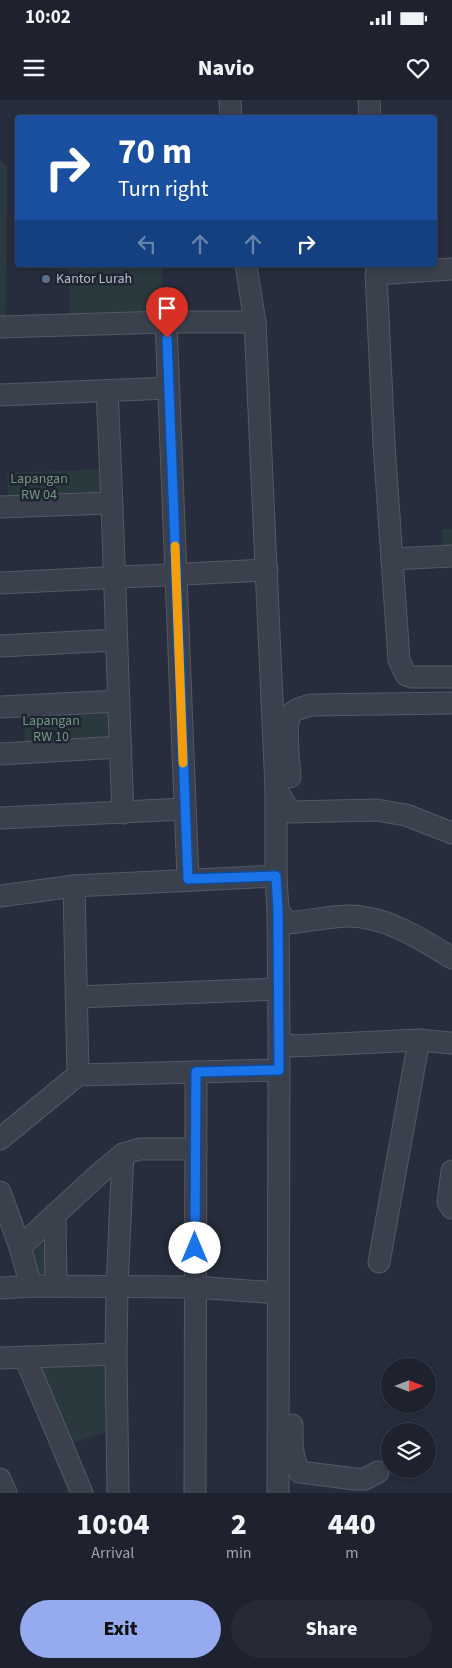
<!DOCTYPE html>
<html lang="en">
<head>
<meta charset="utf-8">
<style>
	:root { --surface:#1d222e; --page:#252a36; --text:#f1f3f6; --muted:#a0a4aa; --line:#3b3f4a; --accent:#96abef }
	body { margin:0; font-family:"Source Sans 3",sans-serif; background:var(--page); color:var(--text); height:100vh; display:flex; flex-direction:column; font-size:19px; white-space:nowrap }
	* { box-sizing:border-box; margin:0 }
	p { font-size:16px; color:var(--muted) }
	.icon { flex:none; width:28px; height:28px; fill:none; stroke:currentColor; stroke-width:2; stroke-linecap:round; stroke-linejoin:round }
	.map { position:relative; height:1393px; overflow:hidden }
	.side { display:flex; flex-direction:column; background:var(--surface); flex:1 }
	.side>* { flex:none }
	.top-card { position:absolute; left:15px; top:15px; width:422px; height:152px; border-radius:5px; box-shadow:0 2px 8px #0003,0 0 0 1px var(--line); background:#1a4fa0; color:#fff; overflow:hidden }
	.needle { width:32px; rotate:90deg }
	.controls { position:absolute; left:381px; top:1258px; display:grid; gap:10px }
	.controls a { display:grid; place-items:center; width:55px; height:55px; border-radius:50%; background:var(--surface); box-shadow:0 2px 8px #0003,0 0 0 1px var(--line); font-size:25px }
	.pin { position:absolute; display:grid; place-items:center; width:42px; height:42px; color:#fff; margin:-51px -21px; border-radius:50% 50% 50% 0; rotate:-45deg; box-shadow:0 0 5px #0007 }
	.pin .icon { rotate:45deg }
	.me { position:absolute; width:55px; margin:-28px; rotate:0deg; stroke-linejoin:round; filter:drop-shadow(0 0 4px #0008) }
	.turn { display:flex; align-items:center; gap:18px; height:105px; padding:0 20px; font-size:22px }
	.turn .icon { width:65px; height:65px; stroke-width:2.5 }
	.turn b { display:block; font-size:35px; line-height:42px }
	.lanes { display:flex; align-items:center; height:48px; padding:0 20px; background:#0003; justify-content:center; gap:25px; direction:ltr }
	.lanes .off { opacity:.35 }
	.eta { display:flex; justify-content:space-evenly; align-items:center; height:85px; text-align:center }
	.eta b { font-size:30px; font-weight:800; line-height:35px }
	.action { display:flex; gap:10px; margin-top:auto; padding:10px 20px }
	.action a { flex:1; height:58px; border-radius:30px; background:var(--accent); color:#111; font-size:20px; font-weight:800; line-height:58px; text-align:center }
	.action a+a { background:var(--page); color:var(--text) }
	.status { display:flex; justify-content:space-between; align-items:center; height:35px; padding:0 25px; background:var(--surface); direction:ltr }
	.status svg { height:14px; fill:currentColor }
	header { display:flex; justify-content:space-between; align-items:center; height:65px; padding:0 20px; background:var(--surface); font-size:22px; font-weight:800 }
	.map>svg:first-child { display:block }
	.green { fill:#29393e }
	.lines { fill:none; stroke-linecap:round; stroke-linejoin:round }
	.minor-casing { stroke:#535865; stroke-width:23 }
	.minor { stroke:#3b404d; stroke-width:21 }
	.route-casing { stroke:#114b97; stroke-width:12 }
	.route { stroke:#1a73e8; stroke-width:9 }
	.slow { stroke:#f59e0b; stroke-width:9 }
	.service-dot { fill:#5c6f8a; stroke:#202533; stroke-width:2 }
	.labels { text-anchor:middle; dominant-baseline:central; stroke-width:5; stroke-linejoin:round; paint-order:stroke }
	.poi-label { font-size:14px; fill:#b7bbc8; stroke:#202533; text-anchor:start }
	.park-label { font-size:14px; fill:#71977f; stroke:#202533 }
</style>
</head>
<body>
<div class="status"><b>10:02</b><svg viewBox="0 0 49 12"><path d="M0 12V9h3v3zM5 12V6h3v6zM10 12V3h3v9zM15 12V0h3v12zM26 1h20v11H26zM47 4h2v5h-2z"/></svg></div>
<header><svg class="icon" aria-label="menu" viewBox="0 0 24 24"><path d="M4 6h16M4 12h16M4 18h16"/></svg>Navio<svg class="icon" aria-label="heart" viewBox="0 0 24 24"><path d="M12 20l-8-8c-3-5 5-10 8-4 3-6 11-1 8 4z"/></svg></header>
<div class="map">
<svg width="452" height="1393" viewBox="0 0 452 1393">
	<rect width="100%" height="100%" fill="#272d3d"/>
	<g class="green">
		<path d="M0 60 7 66 6 218H0Z"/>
		<path d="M69 165H162L163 221 70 223Z"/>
		<path d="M106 369 107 400 9 405 7 373Z"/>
		<rect x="442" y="429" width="10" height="24"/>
		<path d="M113 605 115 648 25 652 23 609Z"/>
		<path d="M49 1132 52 1179 40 1180 30 1145Z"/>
		<path d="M112 1257 113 1330 69 1344 36 1261Z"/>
	</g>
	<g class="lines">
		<g class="minor-casing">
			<g id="minor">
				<path d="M230 0 231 18"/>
				<path d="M369 0 370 18"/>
				<path d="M246 165 255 222 276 689V776L278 811 279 943 278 1393"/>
				<path d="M452 169 376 174 384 344 399 560 406 575 412 577H452"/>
				<path d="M166 222 188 779"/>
				<path d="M0 227 166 222H255"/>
				<path d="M107 291C114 431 117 572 123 713"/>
				<path d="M0 295 169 288"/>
				<path d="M0 407 111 403"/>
				<path d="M392 459 452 456"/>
				<path d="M0 483 267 470"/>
				<path d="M0 546 116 540"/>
				<path d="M0 607 119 601"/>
				<path d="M0 654 121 647"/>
				<path d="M290 677C289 663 284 622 292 613 297 608 305 607 311 605L452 603"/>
				<path d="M276 689 290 712 376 710 406 715 452 733"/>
				<path d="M0 718 184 709"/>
				<path d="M74 786 78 975"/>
				<path d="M0 796 74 786 276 776"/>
				<path d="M278 811 288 823C307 821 327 817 346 816 384 815 420 838 452 858"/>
				<path d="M76 897 278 889"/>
				<path d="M279 943 294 946 419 940 452 943"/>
				<path d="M0 1039 78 975 279 970"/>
				<path d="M452 1071 448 1102 452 1108"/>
				<path d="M0 1092 20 1147 31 1186"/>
				<path d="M55 1114 56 1186"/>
				<path d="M20 1147 100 1073 123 1054 140 1049H196"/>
				<path d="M379 1162 419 940"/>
				<path d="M0 1188 31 1186 195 1187 278 1193"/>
				<path d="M25 1257 82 1393"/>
				<path d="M0 1258 116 1254"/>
				<path d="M292 1325C292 1342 291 1357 300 1372L355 1379H365L378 1372"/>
				<path d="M0 1379 6 1393"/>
				<path d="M118 1393 116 1254 117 1187 123 1054"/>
				<path d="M195 1393 196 972"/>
			</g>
		</g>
		<use href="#minor" class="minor"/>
	</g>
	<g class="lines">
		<g class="route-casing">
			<path id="route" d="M167 238 188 779 276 776 278 810 279 970 196 972 195 1148"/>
		</g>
		<use href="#route" class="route"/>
		<path class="slow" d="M175 446 183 663"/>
	</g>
	<circle class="service-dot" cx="46" cy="179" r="5"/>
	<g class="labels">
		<g class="poi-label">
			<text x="56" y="179">Kantor Lurah</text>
		</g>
		<g class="park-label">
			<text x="39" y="379">Lapangan<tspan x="39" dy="16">RW 04</tspan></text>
			<text x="51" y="621">Lapangan<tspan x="51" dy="16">RW 10</tspan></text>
		</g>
	</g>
</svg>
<div class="controls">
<a><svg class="needle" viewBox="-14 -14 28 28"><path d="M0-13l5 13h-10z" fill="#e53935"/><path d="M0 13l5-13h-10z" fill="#a0a4aa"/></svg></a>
<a><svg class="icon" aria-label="layers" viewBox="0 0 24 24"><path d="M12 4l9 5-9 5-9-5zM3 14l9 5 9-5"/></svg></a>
</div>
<div class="pin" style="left:167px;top:238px;background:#d93025"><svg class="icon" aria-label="arrive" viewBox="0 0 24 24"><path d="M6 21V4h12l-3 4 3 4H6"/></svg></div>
<svg class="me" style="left:195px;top:1148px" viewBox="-20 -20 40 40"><circle r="19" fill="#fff"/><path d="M0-13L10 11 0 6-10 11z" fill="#1a73e8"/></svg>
<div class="top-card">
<div class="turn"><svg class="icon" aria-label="right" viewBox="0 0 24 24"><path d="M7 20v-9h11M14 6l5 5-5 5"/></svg><div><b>70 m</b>Turn right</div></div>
<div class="lanes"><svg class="icon off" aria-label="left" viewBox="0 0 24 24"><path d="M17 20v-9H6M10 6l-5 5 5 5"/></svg><svg class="icon off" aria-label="ahead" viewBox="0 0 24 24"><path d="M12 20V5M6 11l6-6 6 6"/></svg><svg class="icon off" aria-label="ahead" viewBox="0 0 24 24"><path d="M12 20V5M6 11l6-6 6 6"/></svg><svg class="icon" aria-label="right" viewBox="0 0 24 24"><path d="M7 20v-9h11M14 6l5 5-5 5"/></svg></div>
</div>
</div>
<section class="side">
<div class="eta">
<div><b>10:04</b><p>Arrival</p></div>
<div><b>2</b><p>min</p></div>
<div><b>440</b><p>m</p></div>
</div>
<div class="action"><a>Exit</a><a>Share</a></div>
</section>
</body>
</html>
